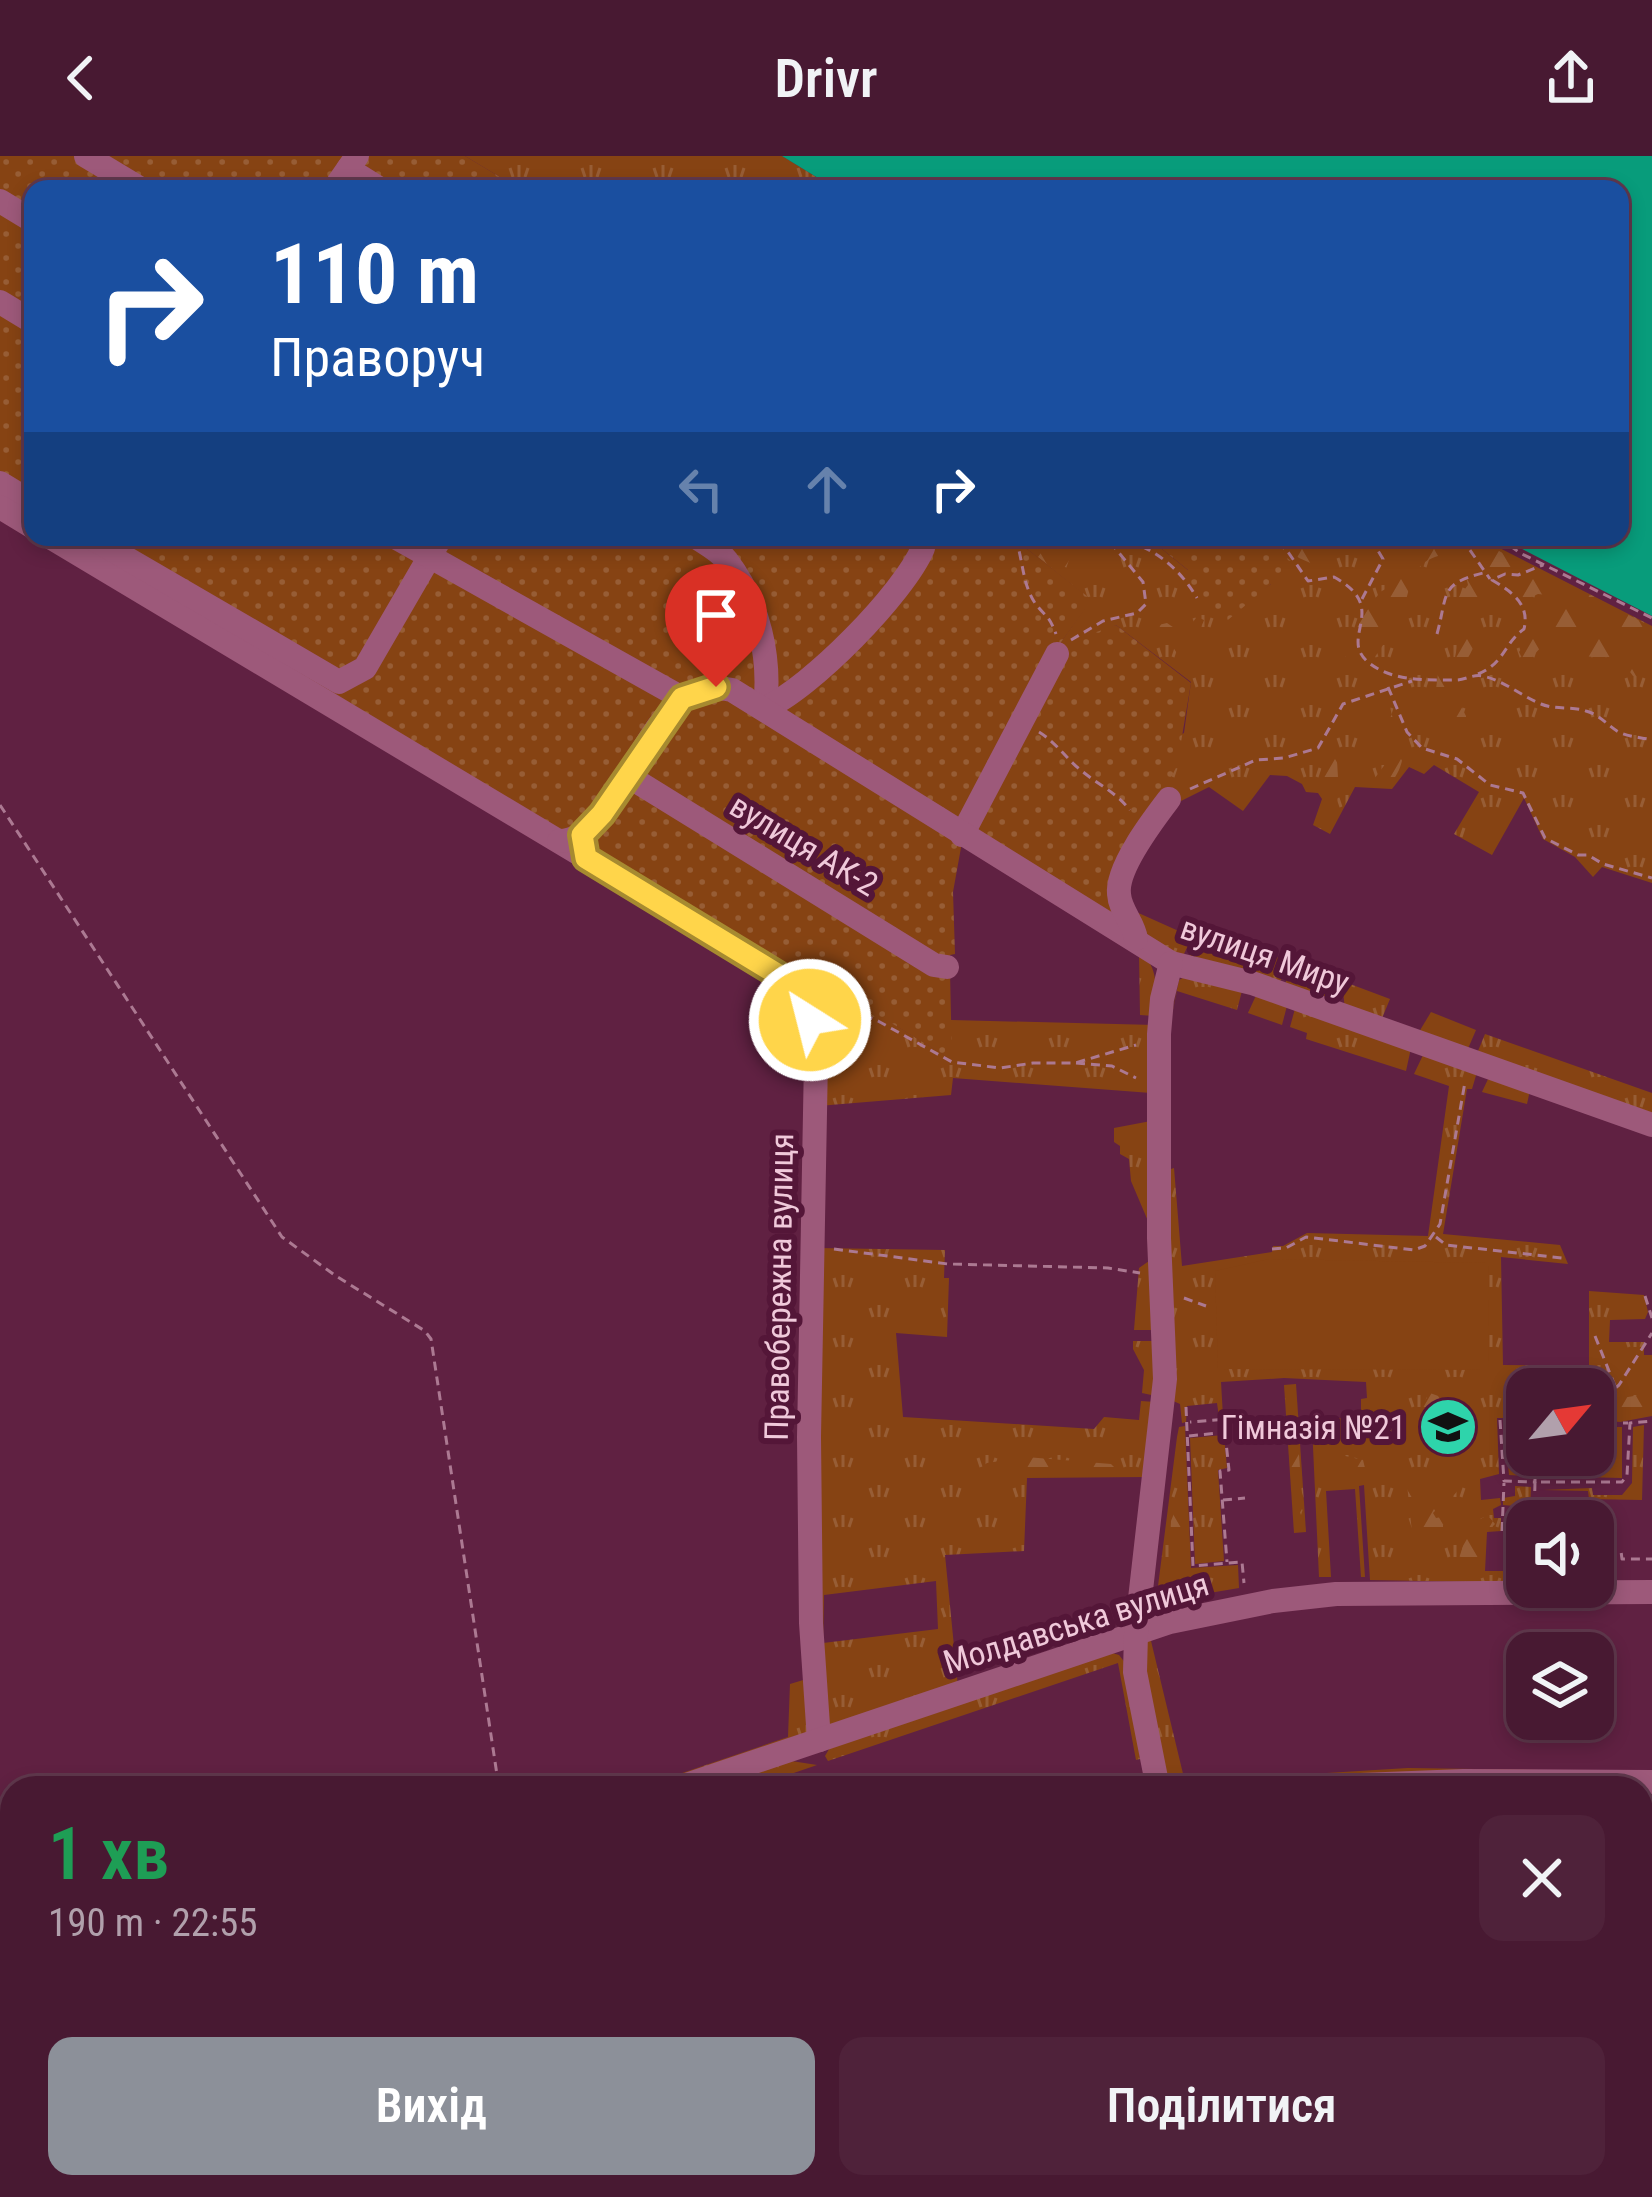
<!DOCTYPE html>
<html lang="uk">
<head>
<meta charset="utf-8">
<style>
	:root { --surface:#481932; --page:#4f223a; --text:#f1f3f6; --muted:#b1a0ac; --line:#60384d; --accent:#8c9099 }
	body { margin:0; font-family:"Roboto Condensed",sans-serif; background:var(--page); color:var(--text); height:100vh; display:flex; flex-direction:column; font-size:45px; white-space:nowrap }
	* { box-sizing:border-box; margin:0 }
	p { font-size:39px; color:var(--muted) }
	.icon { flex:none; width:66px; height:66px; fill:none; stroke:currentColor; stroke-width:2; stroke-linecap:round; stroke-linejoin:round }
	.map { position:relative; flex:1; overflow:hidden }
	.details { position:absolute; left:0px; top:1620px; width:1653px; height:423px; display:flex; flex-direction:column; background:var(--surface); border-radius:36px 36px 0 0; box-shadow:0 6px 18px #0003,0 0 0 3px var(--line) }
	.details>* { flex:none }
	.top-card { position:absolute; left:24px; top:24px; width:1605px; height:366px; border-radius:24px; box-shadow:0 6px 18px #0003,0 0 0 3px var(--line); background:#1a4fa0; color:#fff; overflow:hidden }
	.needle { width:78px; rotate:61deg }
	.fabs { position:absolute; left:1506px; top:1212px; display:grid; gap:24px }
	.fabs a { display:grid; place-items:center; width:108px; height:108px; border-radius:24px; background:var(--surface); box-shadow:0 6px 18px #0003,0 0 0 3px var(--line); font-size:60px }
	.pin { position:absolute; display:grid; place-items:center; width:102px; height:102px; color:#fff; margin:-123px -51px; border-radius:50% 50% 50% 0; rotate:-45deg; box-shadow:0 0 12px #0007 }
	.pin .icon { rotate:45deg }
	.me { position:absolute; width:132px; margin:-66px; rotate:324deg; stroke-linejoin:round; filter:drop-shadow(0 0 9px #0008) }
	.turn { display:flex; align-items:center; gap:42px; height:252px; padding:0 48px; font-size:54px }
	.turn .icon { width:156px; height:156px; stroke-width:2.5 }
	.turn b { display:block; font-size:84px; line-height:102px }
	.lanes { display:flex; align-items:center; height:114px; padding:0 48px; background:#0003; justify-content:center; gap:60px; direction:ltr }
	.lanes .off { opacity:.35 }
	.round { display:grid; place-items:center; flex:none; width:126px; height:126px; border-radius:24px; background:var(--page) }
	.head { display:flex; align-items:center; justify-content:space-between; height:204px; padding:0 48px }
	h1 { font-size:72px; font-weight:600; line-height:90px; color:#1e9e55 }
	.button { display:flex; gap:24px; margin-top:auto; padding:24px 48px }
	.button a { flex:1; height:138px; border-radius:24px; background:var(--accent); color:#fff; font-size:48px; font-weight:600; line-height:138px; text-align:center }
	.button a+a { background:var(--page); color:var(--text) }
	header { display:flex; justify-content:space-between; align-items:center; height:156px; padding:0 48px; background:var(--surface); font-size:54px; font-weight:600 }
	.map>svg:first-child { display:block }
	.grass { fill:url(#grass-tufts); fill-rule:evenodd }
	.forest { fill:url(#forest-firs) }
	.garden { fill:url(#garden-dots) }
	.pitch { fill:#864313 }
	.water { fill:#089c7b }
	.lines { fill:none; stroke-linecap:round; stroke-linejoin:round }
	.path { stroke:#ac7992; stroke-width:3; stroke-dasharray:9 6; stroke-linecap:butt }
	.minor { stroke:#9d597a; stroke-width:24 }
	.route-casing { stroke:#a68a30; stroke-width:30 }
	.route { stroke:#ffd54a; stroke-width:21 }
	.labels { text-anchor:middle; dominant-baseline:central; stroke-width:12; stroke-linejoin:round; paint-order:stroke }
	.street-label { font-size:33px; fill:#f0c9da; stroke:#541638 }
	.poi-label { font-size:33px; fill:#f0c9da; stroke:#541638; text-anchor:end }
</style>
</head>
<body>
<header><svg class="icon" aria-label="back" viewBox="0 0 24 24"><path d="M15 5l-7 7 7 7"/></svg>Drivr<svg class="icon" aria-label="share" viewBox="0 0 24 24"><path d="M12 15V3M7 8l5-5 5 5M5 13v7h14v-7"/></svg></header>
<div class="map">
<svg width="1652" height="2041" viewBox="0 0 1652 2041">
	<defs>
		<pattern id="grass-tufts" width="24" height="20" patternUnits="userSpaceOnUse" patternTransform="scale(3)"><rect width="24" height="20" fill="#864313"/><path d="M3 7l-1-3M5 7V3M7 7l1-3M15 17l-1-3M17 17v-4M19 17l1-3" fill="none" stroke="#975d35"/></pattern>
		<pattern id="forest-firs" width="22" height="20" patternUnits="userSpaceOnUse" patternTransform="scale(3)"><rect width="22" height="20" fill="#864313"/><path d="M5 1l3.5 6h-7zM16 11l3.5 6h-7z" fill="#975d35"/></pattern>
		<pattern id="garden-dots" width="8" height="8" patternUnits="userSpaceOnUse" patternTransform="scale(3)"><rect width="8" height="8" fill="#864313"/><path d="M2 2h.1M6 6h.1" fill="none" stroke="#975d35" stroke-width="1.8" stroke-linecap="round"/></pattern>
	</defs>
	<rect width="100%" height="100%" fill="#602142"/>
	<g class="grass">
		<path d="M465 0H782L836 33H520Z"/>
		<path d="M1012 381H1147L1189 415 1253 441 1271 428 1270 389 1241 381H1478L1652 470V727L1602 711 1593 721 1575 701 1543 683 1524 642 1492 699 1454 678 1479 636 1434 609 1424 618 1409 611 1392 633 1355 631 1330 678 1313 669 1322 643 1318 637 1306 636 1302 628 1287 620 1270 619 1243 655 1209 631 1169 651 1123 732 1134 755 1192 781 1183 800 1142 780 1117 724 1130 771 971 676 1184 577 1191 526 1116 469 1067 497 1056 493 1091 444Z"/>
		<path d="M586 681 951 903V864L1155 869 1158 1174H1134L1139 1112 1149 1105 1148 1065 1131 1025 1129 1003 1120 998V990L1114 986V972L1151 965V937L953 922 951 939 818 950 808 852Z"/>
		<path d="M1213 771 1250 789 1241 818 1189 802 1196 783 1206 786Z"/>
		<path d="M1256 792 1288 806 1279 829 1246 819Z"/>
		<path d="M1139 797C1161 809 1155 839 1155 860L1140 859Z"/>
		<path d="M1292 808 1335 822 1338 846 1284 831Z"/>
		<path d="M1188 819 1243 831 1237 854 1177 835 1167 881 1179 824Z"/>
		<path d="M1342 825 1390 843 1380 867 1345 854Z"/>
		<path d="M1258 835 1288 846 1282 869 1248 857Z"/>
		<path d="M1296 849 1411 892 1406 915 1306 883 1307 877 1290 871Z"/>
		<path d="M1431 856 1476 874 1467 895 1416 881Z"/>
		<path d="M1485 878 1652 937V963L1478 895Z"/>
		<path d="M1424 897 1477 916 1472 933H1467L1443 1078 1560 1089 1568 1108 1501 1101 1503 1209 1589 1210V1135L1644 1139 1648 1156 1645 1163 1610 1164 1609 1186H1644V1199H1652V1260L1620 1266 1600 1264 1599 1242 1593 1241V1233H1527L1528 1320 1509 1319 1504 1262H1497L1499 1318 1480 1323 1481 1344 1500 1342 1501 1349 1493 1353 1494 1362H1501V1375L1487 1376 1485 1415H1515V1377L1503 1376 1504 1363 1515 1362V1350L1503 1349V1342L1515 1340V1330L1531 1331 1527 1427 1370 1424 1364 1329 1359 1330 1365 1421H1361L1355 1333 1326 1335 1331 1421H1319L1312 1269 1318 1263 1361 1261V1243L1367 1242 1366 1226 1284 1222 1221 1226 1223 1261H1219L1217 1247 1187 1250 1186 1266 1182 1267 1180 1248 1171 1244V1013L1174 1012 1182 1110 1272 1096 1273 1090H1283L1307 1077 1428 1080 1449 930 1414 918Z"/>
		<path d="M1489 921 1530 934 1527 948 1482 936Z"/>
		<path d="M816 1092 945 1094 944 1122H949L947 1181 896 1177 903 1261 1094 1273 1104 1261 1139 1264 1141 1245 1155 1246 1146 1321 1027 1322 1024 1395 945 1399 958 1531 832 1572 819 1562C804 1407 814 1248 816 1092ZM936 1425 938 1473 823 1487 824 1439Z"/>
		<path d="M1133 1185H1159L1156 1240 1142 1237 1144 1214 1133 1193Z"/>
		<path d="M1296 1228 1306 1376 1294 1377 1284 1229Z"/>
		<path d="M1644 1269 1642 1344 1589 1343 1588 1335 1543 1334 1592 1332 1593 1339H1622L1632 1327 1633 1271Z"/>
		<path d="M1185 1270 1191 1412 1238 1409 1239 1432 1156 1446 1177 1281 1179 1271Z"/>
		<path d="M1599 1271H1622V1322L1541 1320V1306H1597V1287L1593 1286V1279H1599Z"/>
		<path d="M1224 1279 1227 1312 1218 1314 1224 1405 1195 1408 1190 1282Z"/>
		<path d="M1156 1480 1151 1485 1185 1626 1238 1622 1239 1628 1184 1632 1165 1619 1142 1510 1145 1483Z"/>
		<path d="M1109 1496 1119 1499 1126 1508 1140 1603 1136 1604 1118 1507 828 1605 825 1600 832 1588Z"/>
		<path d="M810 1522V1580L656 1632H638L788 1581 790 1528Z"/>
		<path d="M785 1604 817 1609 750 1632H721L719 1626Z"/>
		<path d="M1408 1612 1604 1615 1244 1627V1622Z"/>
		<path d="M12 1858V2031H264L270 2041H0V1872Z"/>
		<path d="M815 2031H988L992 2041H819Z"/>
		<path d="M1299 2031 1328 2038 1338 2031H1383C1357 2041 1325 2041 1299 2031Z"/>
		<path d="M1422 2031H1511L1514 2041H1428Z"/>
	</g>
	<g class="forest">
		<path d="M1053 381H1084L1087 386 1076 394 1060 418 1038 401Z"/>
		<path d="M1274 381H1330L1322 412 1299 402Z"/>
		<path d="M1415 381H1462C1452 404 1431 395 1418 413 1408 426 1408 444 1401 458 1392 478 1377 497 1365 516L1347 513 1345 503 1348 482 1380 436 1393 429Z"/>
		<path d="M1474 381 1526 410 1518 417 1494 420C1477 442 1483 462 1475 487 1470 502 1458 515 1451 531L1466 560V575L1457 582 1443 577 1425 554 1436 533 1439 510 1454 506 1459 482 1443 472 1459 461 1458 442 1468 429 1465 416 1455 408 1466 383Z"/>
		<path d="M1535 416 1563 425 1652 471V521L1633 520C1614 492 1615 505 1586 500L1579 482 1560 471 1529 504H1523L1519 496 1549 454 1547 439 1538 438 1520 446 1504 432 1507 423Z"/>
		<path d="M1197 461 1204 464C1203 468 1187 500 1184 508L1167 482 1150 471 1167 467 1183 478Z"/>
		<path d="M1371 542 1390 551C1397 585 1415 596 1389 630L1372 626 1397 592 1393 577 1357 560 1358 547Z"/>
		<path d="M1333 601 1337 604C1338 626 1342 649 1328 668H1321L1329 626 1321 621 1322 606Z"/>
		<path d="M1586 653C1590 670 1590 681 1575 693L1566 689 1565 677 1571 669 1574 655Z"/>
		<path d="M1430 1237 1441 1241 1448 1260 1444 1269H1432L1421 1251Z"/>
		<path d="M1652 1237V1258L1609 1262 1607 1255 1616 1243Z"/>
		<path d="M1602 1273H1619L1618 1319 1575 1317 1602 1304Z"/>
		<path d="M1298 1285 1303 1353 1301 1359 1292 1335 1289 1293Z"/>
		<path d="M1341 1299 1363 1304 1367 1320H1334L1328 1302Z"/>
		<path d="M1026 1301 1111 1308 1121 1318 977 1314 987 1307Z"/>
		<path d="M1461 1314C1464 1340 1448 1341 1433 1357L1436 1362C1452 1360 1461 1347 1476 1347L1479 1354 1467 1365 1443 1369V1393H1421L1413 1386 1407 1328Z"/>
		<path d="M1181 1340 1185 1403 1180 1409 1169 1408 1171 1365Z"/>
		<path d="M1482 1362H1490L1495 1368 1484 1379 1482 1419 1450 1418 1445 1413 1460 1404 1465 1378Z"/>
	</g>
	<g class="garden">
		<path d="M0 0H465L520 33H33V364L0 344Z"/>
		<path d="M61 381H1012L1092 444 1056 493 960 671 704 526 601 652 569 679Z"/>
		<path d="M1147 381C1197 381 1249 372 1291 405L1271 428 1223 468 1197 447 1201 440 1183 422 1188 414Z"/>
		<path d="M1116 469 1191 527 1177 610 1102 753 971 676 1059 499 1091 478Z"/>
		<path d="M714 536 962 686 953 736 955 798 950 799V808L638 624 676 554Z"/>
		<path d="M626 629 950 816 952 904 893 868 789 823 587 695 586 682Z"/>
	</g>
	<path class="pitch" d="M1269 1103 1488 1107 1489 1214 1218 1213 1215 1115Z"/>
	<path class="water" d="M782 0H1652V460L1499 381H1620V33H836Z"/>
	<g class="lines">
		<g class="path">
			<path d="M1015 381C1023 402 1022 428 1035 447 1046 462 1048 457 1056 478"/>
			<path d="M1263 381 1286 393 1308 425 1334 421C1391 452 1338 481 1368 506 1392 526 1427 524 1456 524 1466 524 1472 518 1483 520 1505 525 1521 540 1541 548 1555 554 1572 550 1586 555 1600 559 1606 568 1617 575 1627 581 1640 581 1652 584"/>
			<path d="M1467 381 1465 387 1490 423"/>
			<path d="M1498 381 1520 397 1652 462"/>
			<path d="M943 389 948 381"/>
			<path d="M1117 392 1124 384C1156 393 1180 413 1197 442"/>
			<path d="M1362 443 1383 403 1370 381"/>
			<path d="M1437 478C1448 438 1439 428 1483 417"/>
			<path d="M1071 484 1103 465 1137 457 1146 448 1143 426 1106 381"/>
			<path d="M1478 518C1505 507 1504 487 1524 473 1530 448 1512 436 1492 424L1505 418 1518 419 1543 409"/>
			<path d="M1388 531 1407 576 1422 592 1457 603 1490 629 1523 637 1545 682 1578 699H1588L1603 708 1652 722"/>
			<path d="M1039 576C1057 587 1067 604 1083 616 1102 631 1114 635 1130 654"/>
			<path d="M1190 633 1256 604 1284 602 1318 592 1343 548 1412 525"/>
			<path d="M0 649 282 1081 336 1120 425 1175 431 1183 499 1632"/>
			<path d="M822 843 878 865 952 906 1000 912 1033 907H1075L1136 889"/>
			<path d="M1076 907 1112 910 1136 922"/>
			<path d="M1436 1081 1446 1089 1562 1102"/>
			<path d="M834 1093 948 1108 1108 1112 1140 1117"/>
			<path d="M1272 1093 1286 1092 1306 1081 1414 1094 1425 1090 1440 1068 1465 926"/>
			<path d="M1645 1140 1652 1162"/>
			<path d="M1184 1142 1206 1150"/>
			<path d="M1595 1180 1615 1230"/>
			<path d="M1186 1251 1193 1410 1242 1406 1244 1427"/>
			<path d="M1593 1251 1619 1229 1652 1177"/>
			<path d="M1500 1264 1504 1325 1535 1326V1302L1579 1303V1299"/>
			<path d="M1593 1267H1628"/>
			<path d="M1225 1277 1229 1314 1220 1315 1227 1406"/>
			<path d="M1189 1280 1229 1276 1228 1263 1190 1266"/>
			<path d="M1223 1344 1245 1342"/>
			<path d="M1534 1365 1535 1326H1622L1627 1319 1630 1267 1652 1265"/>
			<path d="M1502 1375 1504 1327"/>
			<path d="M1593 1394 1621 1395 1622 1403H1652"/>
			<path d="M3 1862 12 1878"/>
			<path d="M0 1865 12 1852"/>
			<path d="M118 2031 123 2041"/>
		</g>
		<g class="minor">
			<path d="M86 0 141 33"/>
			<path d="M348 13 380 33"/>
			<path d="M334 33 357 0"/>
			<path d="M0 45 33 65"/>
			<path d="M0 146 33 166"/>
			<path d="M0 327 33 347"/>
			<path d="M0 351 33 371"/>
			<path d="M50 381 690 764C753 803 808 821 816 903L809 1281 811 1467 819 1584"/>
			<path d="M90 381 339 526 365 512 441 381"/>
			<path d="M395 381 682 542"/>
			<path d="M696 381C706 388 720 395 727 405 759 447 771 501 765 552"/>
			<path d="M765 552C810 533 904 437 923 392L916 381"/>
			<path d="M628 620 934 809 947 811"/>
			<path d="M962 679 1057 498"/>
			<path d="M559 685C630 684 642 515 732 534L1171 807 1252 827 1652 969"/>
			<path d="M1136 783C1134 767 1120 755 1119 738 1116 712 1153 664 1169 643"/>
			<path d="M677 1632 1170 1466 1273 1445 1336 1438 1652 1436"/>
			<path d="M1158 1632 1135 1516 1136 1478 1165 1223 1159 1082V878L1162 843 1171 807"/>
			<path d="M1283 1632 1463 1625 1652 1626"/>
			<path d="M458 2031 461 2041"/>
			<path d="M812 2031 815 2041"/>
			<path d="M1223 2031 1227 2041"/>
		</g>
	</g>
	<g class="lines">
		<g class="route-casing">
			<path id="route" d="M716 531 682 542 602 658 582 679 586 702 777 818 797 838 810 864"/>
		</g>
		<use href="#route" class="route"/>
	</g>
	<defs>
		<g id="school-disc" transform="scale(3)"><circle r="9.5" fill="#2ed4ab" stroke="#541638"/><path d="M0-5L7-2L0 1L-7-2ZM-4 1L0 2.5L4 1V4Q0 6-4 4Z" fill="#111"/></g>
	</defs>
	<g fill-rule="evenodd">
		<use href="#school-disc" x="1448" y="1271"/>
	</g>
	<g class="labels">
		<g class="street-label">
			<text transform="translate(804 689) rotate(31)">вулиця АК-2</text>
			<text transform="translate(1265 799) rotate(19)">вулиця Миру</text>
			<text transform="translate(779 1131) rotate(-89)">Правобережна вулиця</text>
			<text transform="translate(1076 1467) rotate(-17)">Молдавська вулиця</text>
		</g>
		<g class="poi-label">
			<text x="1406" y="1271">Гімназія №21</text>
		</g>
	</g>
</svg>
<div class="fabs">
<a><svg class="needle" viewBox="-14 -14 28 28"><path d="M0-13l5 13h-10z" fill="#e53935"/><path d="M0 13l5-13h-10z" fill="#b1a0ac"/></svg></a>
<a><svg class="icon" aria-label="sound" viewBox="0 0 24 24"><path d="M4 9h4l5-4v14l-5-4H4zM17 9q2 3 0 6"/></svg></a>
<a><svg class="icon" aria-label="layers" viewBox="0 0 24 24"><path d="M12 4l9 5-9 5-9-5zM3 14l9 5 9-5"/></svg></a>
</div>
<div class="pin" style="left:716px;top:531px;background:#d93025"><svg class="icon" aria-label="arrive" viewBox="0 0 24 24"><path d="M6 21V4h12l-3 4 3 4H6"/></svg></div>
<svg class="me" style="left:810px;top:864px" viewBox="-20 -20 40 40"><circle r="17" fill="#ffd54a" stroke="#fff" stroke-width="3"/><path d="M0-11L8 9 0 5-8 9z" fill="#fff"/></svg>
<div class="top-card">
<div class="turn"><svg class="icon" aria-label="right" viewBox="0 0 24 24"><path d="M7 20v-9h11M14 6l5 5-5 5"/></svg><div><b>110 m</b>Праворуч</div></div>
<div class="lanes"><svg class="icon off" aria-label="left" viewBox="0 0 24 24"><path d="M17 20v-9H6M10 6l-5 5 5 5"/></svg><svg class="icon off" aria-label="ahead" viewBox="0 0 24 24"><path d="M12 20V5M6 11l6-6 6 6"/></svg><svg class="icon" aria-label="right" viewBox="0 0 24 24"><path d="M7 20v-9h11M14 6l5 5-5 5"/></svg></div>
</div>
<section class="details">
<div class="head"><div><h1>1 хв</h1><p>190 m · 22:55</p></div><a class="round"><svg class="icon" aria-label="close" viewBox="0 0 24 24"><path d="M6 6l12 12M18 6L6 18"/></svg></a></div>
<div class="button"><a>Вихід</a><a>Поділитися</a></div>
</section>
</div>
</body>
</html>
